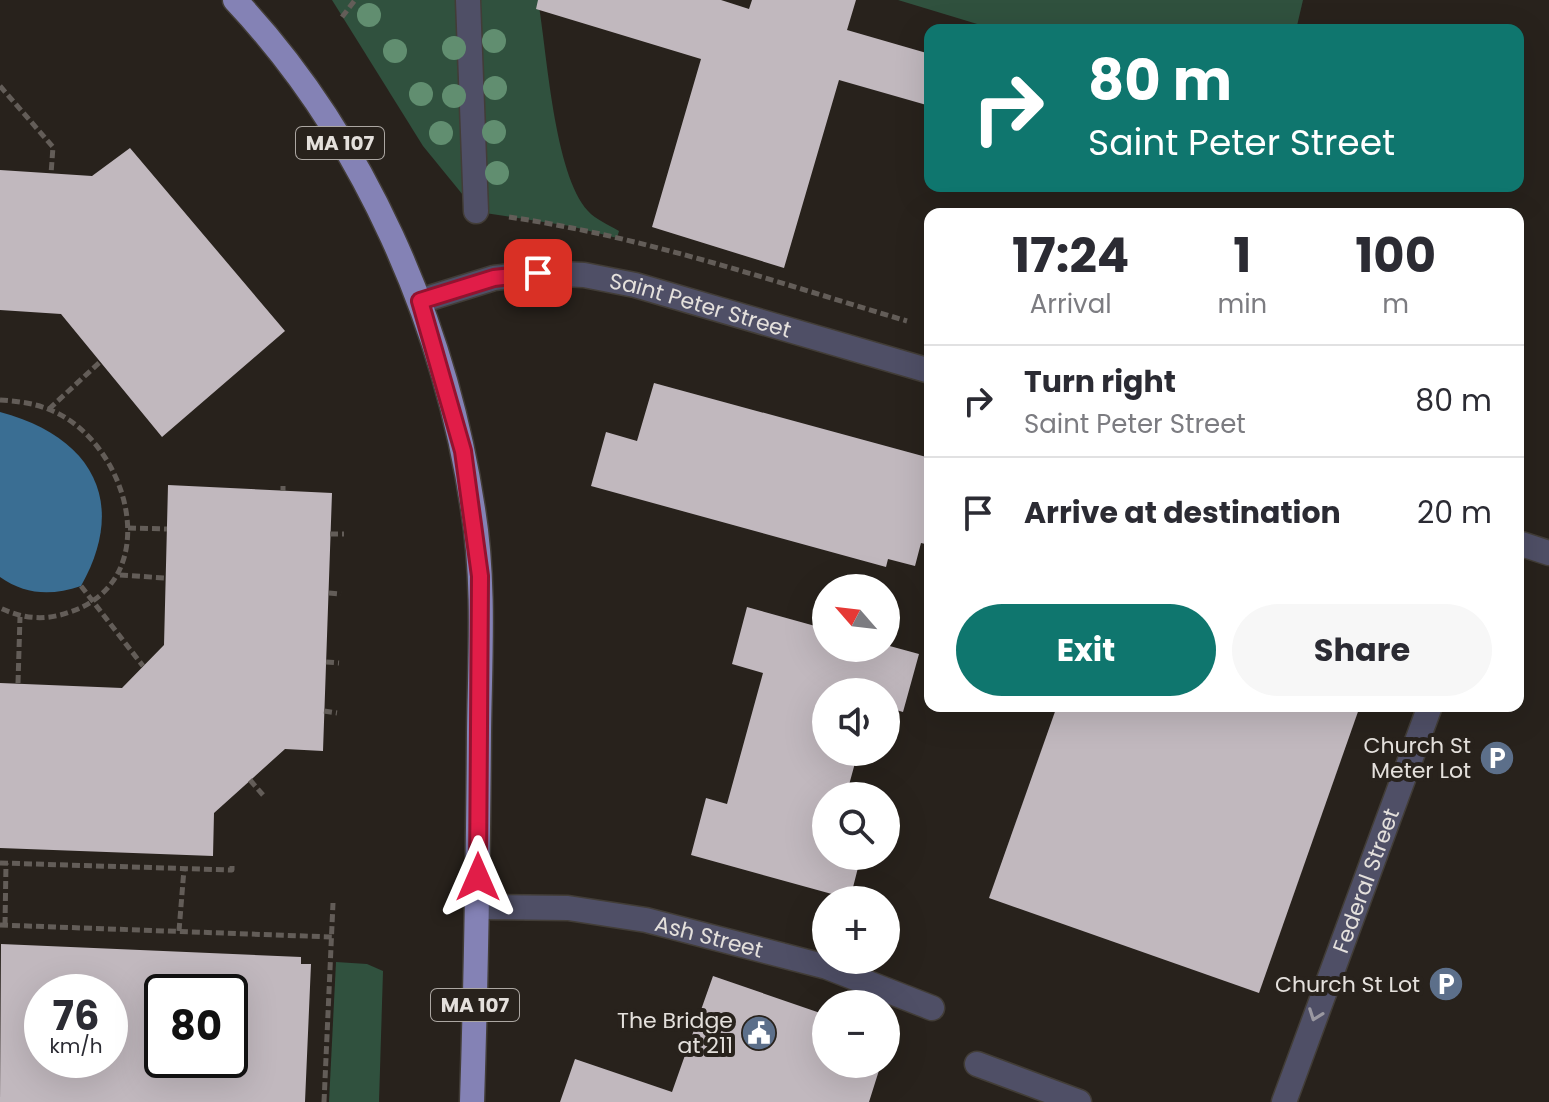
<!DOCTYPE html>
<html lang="en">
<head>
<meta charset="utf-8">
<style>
	:root { --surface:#fff; --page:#f7f7f7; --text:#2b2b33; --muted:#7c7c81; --line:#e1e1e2; --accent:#0f766e }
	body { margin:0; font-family:Poppins,sans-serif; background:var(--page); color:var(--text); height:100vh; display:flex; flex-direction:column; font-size:30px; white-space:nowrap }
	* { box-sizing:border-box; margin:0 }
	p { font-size:26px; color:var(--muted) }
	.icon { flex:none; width:44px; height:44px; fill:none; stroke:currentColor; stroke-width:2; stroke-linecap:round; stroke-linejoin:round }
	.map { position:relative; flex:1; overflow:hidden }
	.details { position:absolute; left:924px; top:208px; width:600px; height:504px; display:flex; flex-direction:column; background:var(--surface); border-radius:16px; box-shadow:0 8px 32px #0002 }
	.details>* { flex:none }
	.top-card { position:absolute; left:924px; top:24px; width:600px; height:168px; border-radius:16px; box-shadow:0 8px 32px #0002; background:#0f766e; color:#fff; overflow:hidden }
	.needle { width:52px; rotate:298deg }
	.buttons { position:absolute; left:812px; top:574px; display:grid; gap:16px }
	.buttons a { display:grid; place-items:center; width:88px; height:88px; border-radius:50%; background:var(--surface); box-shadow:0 8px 32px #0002; font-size:40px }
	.speed { position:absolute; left:24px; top:974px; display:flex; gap:16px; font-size:40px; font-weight:700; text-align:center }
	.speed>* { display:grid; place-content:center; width:104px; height:104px; border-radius:50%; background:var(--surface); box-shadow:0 8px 32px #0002; line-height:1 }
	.speed small { font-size:20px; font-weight:400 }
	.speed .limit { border:4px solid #111; border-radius:12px; background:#fff; color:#111 }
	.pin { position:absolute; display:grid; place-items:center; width:68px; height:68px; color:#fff; margin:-34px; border-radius:16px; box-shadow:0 4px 12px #0006 }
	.me { position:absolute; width:88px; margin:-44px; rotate:0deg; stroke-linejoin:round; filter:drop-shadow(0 0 6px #0008) }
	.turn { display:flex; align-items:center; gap:28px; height:168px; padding:0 32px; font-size:36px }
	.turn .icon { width:104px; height:104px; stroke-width:2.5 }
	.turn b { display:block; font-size:56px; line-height:68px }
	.eta { display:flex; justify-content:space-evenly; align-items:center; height:136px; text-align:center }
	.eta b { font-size:48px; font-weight:700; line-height:56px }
	.cta { display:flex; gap:16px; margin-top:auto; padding:16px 32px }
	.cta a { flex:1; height:92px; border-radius:48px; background:var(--accent); color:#fff; font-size:32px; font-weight:700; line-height:92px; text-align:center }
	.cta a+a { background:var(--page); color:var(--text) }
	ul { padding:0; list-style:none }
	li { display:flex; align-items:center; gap:24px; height:112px; padding:0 32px; border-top:2px solid var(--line) }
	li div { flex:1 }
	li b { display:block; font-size:30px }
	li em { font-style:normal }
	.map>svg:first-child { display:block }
	.green { fill:#30513e }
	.water { fill:#3a6e93 }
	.building { fill:#c1b8be; fill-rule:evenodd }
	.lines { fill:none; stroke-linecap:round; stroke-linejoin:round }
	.pedestrian-casing { stroke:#423d37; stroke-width:27 }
	.minor-casing { stroke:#423d37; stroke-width:27 }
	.trunk-casing { stroke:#423d37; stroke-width:27 }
	.path { stroke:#635d58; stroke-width:5; stroke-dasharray:8 4; stroke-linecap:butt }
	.pedestrian { stroke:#4f4f66; stroke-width:24 }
	.minor { stroke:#4f4f66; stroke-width:24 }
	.trunk { stroke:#8482b5; stroke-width:24 }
	.tree { fill:#618e70 }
	.oneway { stroke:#9a98a1 }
	.route-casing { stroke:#92132f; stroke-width:20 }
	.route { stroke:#e11d48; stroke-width:14 }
	.labels { text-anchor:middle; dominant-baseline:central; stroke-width:8; stroke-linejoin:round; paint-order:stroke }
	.shield { fill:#28221c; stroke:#aca7a2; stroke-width:2 }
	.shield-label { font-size:20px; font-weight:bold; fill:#e4e0dc }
	.street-label { font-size:22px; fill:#e4e0dc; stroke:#28221c }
	.poi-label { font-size:22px; fill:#e4e0dc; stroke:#28221c; text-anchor:end }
</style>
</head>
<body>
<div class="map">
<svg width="1549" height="1102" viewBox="0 0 1549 1102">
	<rect width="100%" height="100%" fill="#28221c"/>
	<g class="green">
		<path d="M332 0H468L476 211 423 146Z"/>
		<path d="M479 0H538C547 52 554 174 588 211 595 219 609 225 619 231L617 238 570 226 485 213Z"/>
		<path d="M898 0H1303L1296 30H997Z"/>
		<path d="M336 962 367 964 383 971 379 1102H329Z"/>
	</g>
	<path class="water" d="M0 412C91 436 129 501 81 586 51 596 26 595 0 577Z"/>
	<g class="building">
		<path d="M538 0H721L749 9 752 0H856L847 30 930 54V106L839 80 784 268 652 227 701 59 536 9Z"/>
		<path d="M130 148 285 331 162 437 61 314 0 310V170L92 176Z"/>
		<path d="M654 383 930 458V545L921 543 915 566 888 559 886 567 591 486 606 432 637 441Z"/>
		<path d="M168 485 332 493 323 751 285 749 214 813 213 856 0 848V683L122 688 164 645Z"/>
		<path d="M747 607 826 629V648L886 645 919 654 903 712 886 707V692H826V752H858L846 796H826V856H861L850 899 691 855 706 798 727 804 763 673 732 664Z"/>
		<path d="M1057 706H1360L1259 993 989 898Z"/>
		<path d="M1 944 301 957V964H311L305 1102H0ZM42 992H110V1060H42ZM162 992H230V1060H162Z"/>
		<path d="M713 976 826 1015V1064H881L869 1102H560L575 1059 672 1092Z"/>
	</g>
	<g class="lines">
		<g class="pedestrian-casing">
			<g id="pedestrian">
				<path d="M468 0 476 211"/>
				<path d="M977 1064 1079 1102"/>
			</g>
		</g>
		<g class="minor-casing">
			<g id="minor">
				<path id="s1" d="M420 301 494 278 538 273 584 275 635 285 930 371"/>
				<path d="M1518 543 1549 553"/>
				<path id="s2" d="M478 907 568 908 646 920 827 967 932 1008"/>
				<path id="s3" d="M1284 1102 1430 706"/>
			</g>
		</g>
		<g class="trunk-casing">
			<path id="trunk" d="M235 0C364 137 445 324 473 509 485 583 480 658 479 732 478 856 476 979 472 1102"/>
		</g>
		<g class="path">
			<path d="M342 17 355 0"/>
			<path d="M0 86 53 147 51 174"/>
			<path d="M509 217C645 237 776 282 907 321"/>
			<path d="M0 400C16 401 33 403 48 409 128 439 168 579 70 612 45 621 24 619 0 608"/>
			<path d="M49 409 100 362"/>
			<path d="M283 491V486"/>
			<path d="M128 528 167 529"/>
			<path d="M330 534H344"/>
			<path d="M120 575 165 578"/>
			<path d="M81 586 143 666"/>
			<path d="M329 593 341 594"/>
			<path d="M326 662 339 663"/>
			<path d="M18 683 20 617"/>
			<path d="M324 711 337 713"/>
			<path d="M250 780 263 795"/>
			<path d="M0 863 232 870V865"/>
			<path d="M0 925 332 937"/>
			<path d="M5 925 6 863"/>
			<path d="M179 931 184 869"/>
			<path d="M324 1102 333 903"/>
		</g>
		<use href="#pedestrian" class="pedestrian"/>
		<use href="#minor" class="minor"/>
		<use href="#trunk" class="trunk"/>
	</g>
	<g class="tree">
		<circle cx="369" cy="15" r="12"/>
		<circle cx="494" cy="41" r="12"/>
		<circle cx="454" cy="48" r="12"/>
		<circle cx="395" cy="51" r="12"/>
		<circle cx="495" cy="88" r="12"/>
		<circle cx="421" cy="94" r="12"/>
		<circle cx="454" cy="96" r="12"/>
		<circle cx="494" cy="132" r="12"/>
		<circle cx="441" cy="133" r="12"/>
		<circle cx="497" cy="173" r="12"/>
	</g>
	<defs><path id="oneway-chevron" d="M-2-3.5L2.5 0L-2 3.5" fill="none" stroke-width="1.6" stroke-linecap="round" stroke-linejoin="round" transform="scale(2)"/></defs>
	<use class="oneway" href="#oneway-chevron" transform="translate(1315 1015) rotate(110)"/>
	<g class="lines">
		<g class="route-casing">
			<path id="route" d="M478 877 480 576 463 451 420 301 494 278 538 273"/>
		</g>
		<use href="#route" class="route"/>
	</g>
	<defs>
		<g id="parking-disc" transform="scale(1.8)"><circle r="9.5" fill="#5c6f8a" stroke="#28221c"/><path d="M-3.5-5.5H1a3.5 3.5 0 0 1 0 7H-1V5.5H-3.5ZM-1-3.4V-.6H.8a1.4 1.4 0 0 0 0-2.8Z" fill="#fff"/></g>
		<g id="civic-disc" transform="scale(1.8)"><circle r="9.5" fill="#5c6f8a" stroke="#28221c"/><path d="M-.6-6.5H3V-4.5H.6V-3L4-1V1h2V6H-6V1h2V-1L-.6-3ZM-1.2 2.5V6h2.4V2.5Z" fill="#fff"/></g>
	</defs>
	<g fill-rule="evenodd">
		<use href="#parking-disc" x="1497" y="758"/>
		<use href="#parking-disc" x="1446" y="984"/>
		<use href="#civic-disc" x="759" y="1033"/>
	</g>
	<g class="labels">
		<g class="shield">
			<rect x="296" y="127" width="88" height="32" rx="6"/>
			<rect x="431" y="989" width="88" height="32" rx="6"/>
		</g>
		<g class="shield-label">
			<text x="340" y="143">MA 107</text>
			<text x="475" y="1005">MA 107</text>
		</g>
		<g class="street-label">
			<text stroke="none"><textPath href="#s1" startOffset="288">Saint Peter Street</textPath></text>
			<text stroke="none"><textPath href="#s3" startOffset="236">Federal Street</textPath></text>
			<text stroke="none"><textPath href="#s2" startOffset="234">Ash Street</textPath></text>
		</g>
		<g class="poi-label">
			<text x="1471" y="745">Church St<tspan x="1471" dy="25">Meter Lot</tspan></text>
			<text x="1420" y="984">Church St Lot</text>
			<text x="733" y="1020">The Bridge<tspan x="733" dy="25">at 211</tspan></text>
		</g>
	</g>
</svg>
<div class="buttons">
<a><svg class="needle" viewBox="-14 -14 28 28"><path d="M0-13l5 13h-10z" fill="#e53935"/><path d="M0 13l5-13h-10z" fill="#7c7c81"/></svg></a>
<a><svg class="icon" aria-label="sound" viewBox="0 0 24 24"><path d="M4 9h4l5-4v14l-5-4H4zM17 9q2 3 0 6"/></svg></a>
<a><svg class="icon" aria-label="search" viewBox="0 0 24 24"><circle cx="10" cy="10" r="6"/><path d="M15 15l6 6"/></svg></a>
<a>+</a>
<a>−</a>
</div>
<div class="speed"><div>76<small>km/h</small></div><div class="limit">80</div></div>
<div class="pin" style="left:538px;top:273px;background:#d93025"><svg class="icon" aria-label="arrive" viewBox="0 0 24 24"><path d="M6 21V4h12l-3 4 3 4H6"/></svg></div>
<svg class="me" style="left:478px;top:877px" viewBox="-20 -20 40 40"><path d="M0-17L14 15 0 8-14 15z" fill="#e11d48" stroke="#fff" stroke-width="4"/></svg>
<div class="top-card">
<div class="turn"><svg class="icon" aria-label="right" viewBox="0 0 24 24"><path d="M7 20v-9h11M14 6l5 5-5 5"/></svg><div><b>80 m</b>Saint Peter Street</div></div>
</div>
<section class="details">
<div class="eta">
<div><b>17:24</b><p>Arrival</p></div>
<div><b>1</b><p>min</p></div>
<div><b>100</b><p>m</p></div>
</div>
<ul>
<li><svg class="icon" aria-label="right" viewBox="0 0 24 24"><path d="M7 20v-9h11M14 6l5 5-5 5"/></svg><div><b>Turn right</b><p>Saint Peter Street</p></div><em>80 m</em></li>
<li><svg class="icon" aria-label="arrive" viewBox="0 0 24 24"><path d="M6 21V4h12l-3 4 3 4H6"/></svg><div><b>Arrive at destination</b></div><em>20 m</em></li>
</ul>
<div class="cta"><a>Exit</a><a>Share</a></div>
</section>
</div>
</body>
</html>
